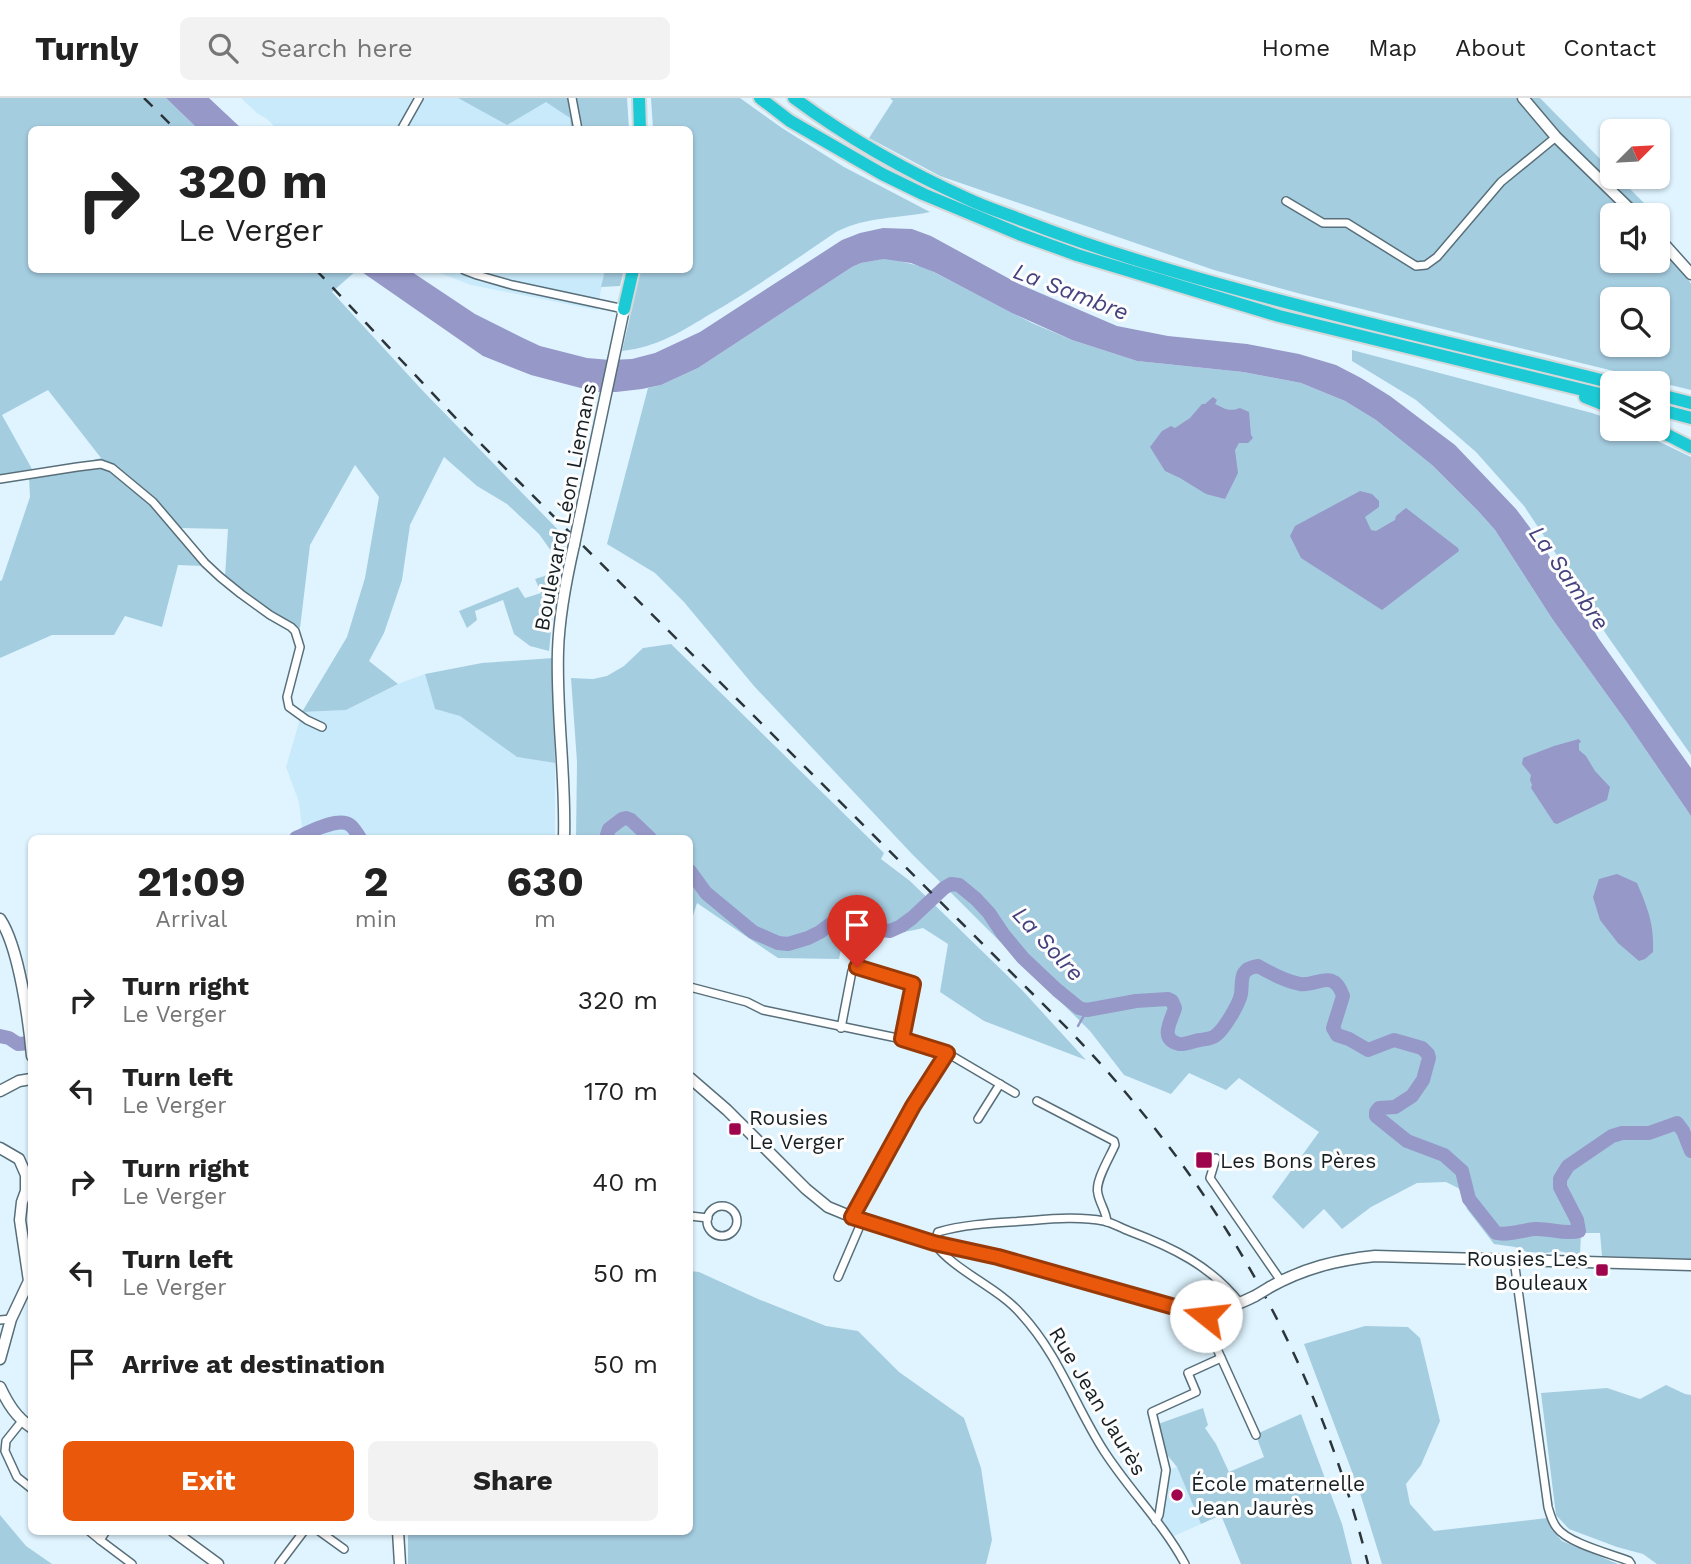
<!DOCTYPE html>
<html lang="en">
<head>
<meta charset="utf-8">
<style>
	:root { --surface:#fff; --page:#f2f2f2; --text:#222; --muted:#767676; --line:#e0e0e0; --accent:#ea580c }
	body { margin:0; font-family:"Work Sans",sans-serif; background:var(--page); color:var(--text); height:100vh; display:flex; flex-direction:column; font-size:26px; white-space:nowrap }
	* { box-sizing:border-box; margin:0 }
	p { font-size:23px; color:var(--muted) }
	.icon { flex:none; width:38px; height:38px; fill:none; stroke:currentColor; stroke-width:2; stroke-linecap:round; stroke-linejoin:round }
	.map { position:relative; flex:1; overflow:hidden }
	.sheet { position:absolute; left:28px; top:737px; width:665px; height:700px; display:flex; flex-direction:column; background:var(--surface); border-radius:10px; box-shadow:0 2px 5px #0004 }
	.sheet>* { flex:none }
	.hud { position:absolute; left:28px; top:28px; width:665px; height:147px; border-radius:10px; box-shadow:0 2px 5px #0004; background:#fff; color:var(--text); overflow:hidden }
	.needle { width:46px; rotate:66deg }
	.fabs { position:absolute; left:1600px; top:21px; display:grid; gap:14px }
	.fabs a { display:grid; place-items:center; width:70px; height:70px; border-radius:10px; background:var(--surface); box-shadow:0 2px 5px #0004; font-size:35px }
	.pin { position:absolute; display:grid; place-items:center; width:60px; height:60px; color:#fff; margin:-72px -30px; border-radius:50% 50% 50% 0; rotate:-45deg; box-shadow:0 0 7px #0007 }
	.pin .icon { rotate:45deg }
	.me { position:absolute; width:77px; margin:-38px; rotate:286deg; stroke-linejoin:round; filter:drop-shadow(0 0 5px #0008) }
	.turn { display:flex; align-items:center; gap:24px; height:147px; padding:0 35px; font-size:32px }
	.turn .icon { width:91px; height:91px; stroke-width:2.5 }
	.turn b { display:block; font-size:49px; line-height:60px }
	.eta { display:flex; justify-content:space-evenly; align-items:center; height:119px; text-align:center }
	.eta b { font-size:42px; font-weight:700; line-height:49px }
	.cta { display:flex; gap:14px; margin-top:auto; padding:14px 35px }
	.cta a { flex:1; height:80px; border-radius:10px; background:var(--accent); color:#fff; font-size:28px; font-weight:700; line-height:80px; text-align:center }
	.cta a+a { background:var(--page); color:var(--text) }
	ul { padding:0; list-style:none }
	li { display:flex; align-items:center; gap:21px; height:91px; padding:0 35px }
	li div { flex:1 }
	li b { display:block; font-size:26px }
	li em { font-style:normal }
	header { display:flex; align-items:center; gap:42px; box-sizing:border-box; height:98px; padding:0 35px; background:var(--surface); border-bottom:2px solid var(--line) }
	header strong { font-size:33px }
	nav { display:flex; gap:38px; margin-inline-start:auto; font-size:24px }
	.search { width:490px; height:63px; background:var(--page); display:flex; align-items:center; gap:18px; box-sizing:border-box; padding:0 24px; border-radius:10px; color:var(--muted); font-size:26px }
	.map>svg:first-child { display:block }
	.built { fill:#c8eafb }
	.green { fill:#a5cde0; fill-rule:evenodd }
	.water { fill:#9698c8 }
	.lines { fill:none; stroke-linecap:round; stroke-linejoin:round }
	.stream { stroke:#9698c8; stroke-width:2.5 }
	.river { stroke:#9698c8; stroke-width:14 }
	.street-casing { stroke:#586f7a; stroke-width:10 }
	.secondary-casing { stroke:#586f7a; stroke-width:13 }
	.highway-casing { stroke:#d5d7d8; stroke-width:16 }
	.street { stroke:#fff; stroke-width:7 }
	.secondary { stroke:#fff; stroke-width:10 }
	.highway { stroke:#1ccad6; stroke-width:12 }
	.rail { stroke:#2b353a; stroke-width:2.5; stroke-dasharray:12 12; stroke-linecap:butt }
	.secondary-bridge-casing { stroke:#586f7a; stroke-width:13; stroke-linecap:butt }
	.secondary-bridge { stroke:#fff; stroke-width:10 }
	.route-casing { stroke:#983908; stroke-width:18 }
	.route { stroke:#ea580c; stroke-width:12 }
	.poi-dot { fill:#9f054c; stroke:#fdfdfd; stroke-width:2.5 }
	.labels { text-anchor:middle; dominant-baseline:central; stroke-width:6; stroke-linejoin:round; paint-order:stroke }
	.street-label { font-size:21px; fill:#161f24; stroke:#fdfdfd }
	.poi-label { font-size:21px; fill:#161f24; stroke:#fdfdfd; text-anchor:start }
	.water-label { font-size:23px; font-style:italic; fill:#43417e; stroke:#fdfdfd }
</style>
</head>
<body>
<header>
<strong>Turnly</strong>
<div class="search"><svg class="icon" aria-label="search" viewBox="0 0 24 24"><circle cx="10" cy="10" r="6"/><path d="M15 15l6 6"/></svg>Search here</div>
<nav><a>Home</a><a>Map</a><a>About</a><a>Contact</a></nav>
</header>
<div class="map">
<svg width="1691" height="1466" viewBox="0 0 1691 1466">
	<rect width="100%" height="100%" fill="#dff4ff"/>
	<g class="built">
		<path d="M241 0H458L507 27 546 3 570 20 571 31H277L267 21 257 15Z"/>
		<path d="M432 172H605L597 212 471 187Z"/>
		<path d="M425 576 435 611 460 618 517 659 555 665V740H300L302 730 299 704 286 669 302 614 346 612 398 586Z"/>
		<path d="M1177 1369 1201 1426 1174 1438 1162 1422 1169 1372Z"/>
	</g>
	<g class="green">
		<path d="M0 0H166L198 31 32 32V172H357L332 194 423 293 566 440 555 495 549 553 530 548 514 536 503 502 475 513 477 522 467 530 459 513 518 489 525 500 541 495 535 481 554 475 556 460 539 436 507 406 477 388 444 359 410 427 402 482 384 535 369 563 398 586 346 612 302 614 347 539 365 480 379 399 355 367 310 447 300 530 258 507 225 479 228 431 180 430 203 468 178 467 162 529 125 518 114 537H52L0 560V483L2 482 30 399 29 379 101 360 48 292 2 317 32 371 0 378Z"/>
		<path d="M458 0H627L629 31H571L570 20 546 4 507 27Z"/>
		<path d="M651 0H740L782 30 844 69 930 114C896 121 868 118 836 134 795 162 755 190 712 215 682 233 658 249 622 253L641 172H690V32L653 31Z"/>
		<path d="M890 0H1540L1612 73V79H1618L1650 111 1653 117H1612V163H1657V125L1691 186V292L1301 196 1214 172 940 78 869 40 893 3ZM1612 201H1657V247H1612Z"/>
		<path d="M883 161H891L924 169 1032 225 1072 242 1137 263 1243 274 1301 285 1345 303 1376 322 1432 367 1479 414 1495 432 1553 522 1626 623 1691 718V1161L1602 1158 1600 1135H1581L1580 1157 1558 1153 1545 1155 1527 1154 1515 1149 1494 1146 1467 1111 1464 1096 1458 1090 1446 1084 1417 1085 1371 1109 1342 1131 1324 1111 1303 1131 1272 1099 1319 1034 1239 980 1226 992 1189 975 1171 996 1124 977 1090 933 912 756 754 588 684 504 655 475 607 446 648 290 661 287 698 270 852 169 861 165Z"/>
		<path d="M605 172H624L620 188 601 189Z"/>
		<path d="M1352 252 1592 315 1612 322V331H1633L1691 359V657L1606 536 1568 474 1524 408 1476 354 1416 302 1352 263Z"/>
		<path d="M671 546 884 755 881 761 910 783 1022 892 1086 962 984 923 940 894 948 846 923 830C891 837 877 841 845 830L839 861 778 860 697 805 690 827V740H576L577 664 571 580 593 581 607 578 624 568 643 550Z"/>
		<path d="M553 560 555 665 517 659 460 618 435 611 425 576 482 565Z"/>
		<path d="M690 1173 699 1174 758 1201 826 1228 858 1233 899 1274 964 1320 981 1370 992 1442 986 1466H408V1433H690Z"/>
		<path d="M1365 1228 1408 1229 1420 1240 1440 1323 1421 1367 1406 1386 1410 1406 1434 1433 1547 1420 1552 1432 1562 1443 1618 1466H1382L1360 1395 1304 1246Z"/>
		<path d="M1666 1287 1685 1296 1691 1297V1466H1657L1643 1456 1617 1449 1569 1431 1556 1417 1541 1295 1607 1290 1640 1301Z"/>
		<path d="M1203 1310 1208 1327 1205 1330 1216 1346 1229 1374 1264 1359 1258 1343 1259 1335 1301 1316 1342 1426 1352 1466H1241L1221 1417 1201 1426 1177 1369 1164 1353 1158 1326Z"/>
		<path d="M0 1417 26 1448 52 1466H0Z"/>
	</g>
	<g class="water">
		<path d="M166 0H209L242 31H198Z"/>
		<path d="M883 130 912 131 931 138 1019 186 1117 228 1168 238 1247 246 1299 256 1336 267 1361 280 1390 298 1455 347 1516 411 1528 427 1545 451 1599 541 1691 670V718L1626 623 1553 522 1495 432 1479 414 1432 367 1376 322 1345 303 1301 285 1243 274 1137 263 1072 242 1012 215 934 174 911 165 884 161 861 165 852 169 698 270 661 287 642 291 616 294H596L531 277 483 258 359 172H409L475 216 523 240 540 248 587 260 610 262 632 261 655 255 700 234 842 142 860 135Z"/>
		<path d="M1213 299 1217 302 1215 306C1225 311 1230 314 1240 310L1249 314 1251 337 1253 340 1248 345H1239L1235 352 1238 375 1225 401 1206 396 1180 380 1165 373 1150 349 1162 333 1171 328 1175 330 1190 320 1202 306H1205Z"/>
		<path d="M1360 393 1372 396 1379 403V409L1365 419 1371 432 1376 433 1395 422 1396 418 1406 410 1458 450 1459 453 1382 512 1301 460 1290 438 1295 428Z"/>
		<path d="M1579 641 1581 644 1579 645V652L1586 658 1595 673 1610 689 1607 702 1557 726 1554 725 1531 690 1532 687 1530 682 1531 677 1522 666 1523 660 1554 648Z"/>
		<path d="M1617 776 1637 785C1648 811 1654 826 1653 854L1645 861 1639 863 1618 845 1600 822 1593 799 1599 781Z"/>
	</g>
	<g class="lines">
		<path class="stream" d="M1078 928 1087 912"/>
		<g class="river">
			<path d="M296 740C308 735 338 718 350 727 354 730 357 735 360 740"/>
			<path d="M606 740 609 731 622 721 626 720 631 722 650 740"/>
			<path d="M690 773 706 795 753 834 778 845 788 846 808 840 820 834 843 817 849 816 876 831 890 833 901 828 912 820 944 790 951 786 959 787 976 801 989 815 1003 836 1023 860 1057 892 1079 910 1087 912 1136 903 1168 901 1172 903 1175 910C1172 922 1158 941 1179 946 1185 947 1193 943 1200 942 1205 941 1211 941 1215 938 1224 932 1239 906 1241 896 1243 882 1238 871 1258 868 1270 875 1286 883 1300 886 1317 889 1333 869 1343 898L1333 930 1337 937 1349 941 1368 952 1394 942 1422 950 1428 956 1429 960 1423 982 1412 998 1395 1009 1379 1010 1376 1014V1018L1407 1043 1444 1057 1462 1073 1469 1101 1496 1135C1510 1138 1521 1132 1535 1131 1550 1130 1565 1137 1579 1133L1577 1122 1560 1089V1081L1568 1068 1612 1038 1622 1035H1649L1677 1025 1683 1033 1691 1053"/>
			<path d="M0 938 9 940 18 946 32 945"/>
		</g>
		<g class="street-casing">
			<g id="street">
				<path d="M572 0 578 32"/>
				<path d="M401 32 419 0"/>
				<path d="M1286 103 1323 125H1347L1416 168 1426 167 1437 159 1501 84 1556 39"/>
				<path d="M464 172 477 177 512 187 624 211"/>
				<path d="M0 381 77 369 101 366 112 370 153 404 205 465 220 479 241 496 270 517 291 529 295 533 300 549 287 599 289 609 307 622 322 629"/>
				<path d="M856 869 913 886 902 941"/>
				<path d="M690 889 747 904 763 912 902 941 947 955 913 1008 852 1119"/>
				<path d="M841 930 852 873"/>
				<path d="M947 955 1015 995"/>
				<path d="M1037 1003 1114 1043 1115 1047C1110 1059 1094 1084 1098 1096 1100 1106 1106 1113 1107 1124"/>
				<path d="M978 1021 1000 986"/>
				<path d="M1216 1060 1210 1080 1281 1183"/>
				<circle cx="722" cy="1123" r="15"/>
				<path d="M690 1118 708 1120"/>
				<path d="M1514 1162 1548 1409C1550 1416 1552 1424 1557 1430 1568 1445 1611 1456 1629 1463L1631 1466"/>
				<path d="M838 1179 862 1123"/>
				<path d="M1206 1213 1208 1231 1256 1337"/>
				<path d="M0 1222 11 1221"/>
				<path d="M22 1323 6 1343 5 1353 17 1379 32 1391"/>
				<path d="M1156 1423 1159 1417 1166 1372 1152 1314 1196 1294 1188 1275 1221 1260"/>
				<path d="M89 1433 100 1442"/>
				<path d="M106 1433 100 1442 132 1466"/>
				<path d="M319 1433 344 1451"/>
				<path d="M279 1466 304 1433"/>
				<path d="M1185 1466C1163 1425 1129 1392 1104 1353 1075 1308 1059 1257 1021 1216 998 1189 954 1173 934 1145L938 1134C966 1126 995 1125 1024 1123 1050 1121 1078 1118 1104 1123 1113 1125 1121 1130 1129 1133 1172 1149 1211 1168 1240 1205"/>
			</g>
		</g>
		<g class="secondary-casing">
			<g id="secondary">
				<path d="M1523 0 1556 39 1636 117"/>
				<path d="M1657 138 1691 176"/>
				<path d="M579 423 624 211"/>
				<path d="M564 740C566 678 556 615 558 553 559 517 566 482 574 447"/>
				<path d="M0 821C19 849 29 924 32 958"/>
				<path d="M690 980 727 1012 806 1091 828 1109 862 1123 934 1145 997 1159 1051 1175 1189 1212C1213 1215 1234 1209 1255 1198"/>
				<path d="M0 993 19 983 31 981"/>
				<path d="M0 1050 19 1061 26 1077V1093L22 1104 20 1122 29 1183 11 1221 0 1261"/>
				<path d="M1270 1189C1304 1170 1337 1162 1375 1158L1691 1167"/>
				<path d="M0 1289C8 1306 16 1319 32 1330"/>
				<path d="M173 1433 218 1466"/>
				<path d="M398 1433 400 1466"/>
			</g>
		</g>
		<g class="highway-casing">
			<g id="highway">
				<path d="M639 0 640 32"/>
				<path d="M760 0 790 23 882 76 923 96 1019 136 1077 157 1279 218 1612 299"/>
				<path d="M794 0C848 40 906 73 968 101 987 110 1007 116 1027 124 1094 150 1163 171 1233 190 1359 225 1486 253 1613 285"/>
				<path d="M624 211 633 172"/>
				<path d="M1657 296 1691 305"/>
				<path d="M1585 299 1612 310"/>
				<path d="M1657 311 1691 320"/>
				<path d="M1656 331 1691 349"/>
			</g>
		</g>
		<use href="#street" class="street"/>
		<use href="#secondary" class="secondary"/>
		<use href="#highway" class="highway"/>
		<g class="rail">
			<path d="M144 0 176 32"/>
			<path d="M316 172 468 333 1070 933C1217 1086 1316 1259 1368 1466"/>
		</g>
		<g class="secondary-bridge-casing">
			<g id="secondary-bridge">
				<path d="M574 447 579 423"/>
				<path d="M1255 1198 1270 1189"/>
			</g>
		</g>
		<use href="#secondary-bridge" class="secondary-bridge"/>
	</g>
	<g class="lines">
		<g class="route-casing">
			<path id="route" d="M857 869 913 886 902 941 947 955 913 1008 852 1119 934 1145 998 1159 1171 1208 1189 1212 1206 1213V1218"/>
		</g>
		<use href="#route" class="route"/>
	</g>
	<g class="poi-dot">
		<rect x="728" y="1024" width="14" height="14" rx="3.5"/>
		<rect x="1195" y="1053" width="18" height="18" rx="3.5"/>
		<rect x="1595" y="1165" width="14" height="14" rx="3.5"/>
		<circle cx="1177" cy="1397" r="7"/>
	</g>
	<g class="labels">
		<g class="street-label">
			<text transform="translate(565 409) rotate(-79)">Boulevard Léon Liemans</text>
			<text transform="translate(1098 1303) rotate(59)">Rue Jean Jaurès</text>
		</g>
		<g class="poi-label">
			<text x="749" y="1019">Rousies<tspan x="749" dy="24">Le Verger</tspan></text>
			<text x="1220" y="1062">Les Bons Pères</text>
			<text x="1588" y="1160" text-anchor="end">Rousies Les<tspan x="1588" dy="24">Bouleaux</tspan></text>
			<text x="1191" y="1385">École maternelle<tspan x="1191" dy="24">Jean Jaurès</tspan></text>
		</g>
		<g class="water-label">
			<text transform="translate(1071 194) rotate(21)">La Sambre</text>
			<text transform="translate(1569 480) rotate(55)">La Sambre</text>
			<text transform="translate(1048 846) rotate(47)">La Solre</text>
		</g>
	</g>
</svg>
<div class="fabs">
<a><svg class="needle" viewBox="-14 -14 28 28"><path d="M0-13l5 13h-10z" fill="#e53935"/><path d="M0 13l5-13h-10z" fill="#767676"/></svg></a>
<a><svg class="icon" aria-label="sound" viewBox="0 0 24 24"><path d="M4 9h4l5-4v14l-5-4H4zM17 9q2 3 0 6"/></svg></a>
<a><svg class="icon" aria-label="search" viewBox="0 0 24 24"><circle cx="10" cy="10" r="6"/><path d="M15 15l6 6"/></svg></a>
<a><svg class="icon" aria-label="layers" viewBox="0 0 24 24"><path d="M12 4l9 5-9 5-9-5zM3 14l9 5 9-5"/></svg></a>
</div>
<div class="pin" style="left:857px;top:869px;background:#d93025"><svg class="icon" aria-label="arrive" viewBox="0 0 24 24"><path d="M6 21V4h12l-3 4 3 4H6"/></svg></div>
<svg class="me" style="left:1206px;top:1218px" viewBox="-20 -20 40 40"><circle r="19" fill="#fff"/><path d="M0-13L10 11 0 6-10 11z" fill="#ea580c"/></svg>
<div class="hud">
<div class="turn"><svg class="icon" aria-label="right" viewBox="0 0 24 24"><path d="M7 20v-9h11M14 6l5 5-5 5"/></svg><div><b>320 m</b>Le Verger</div></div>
</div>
<section class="sheet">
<div class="eta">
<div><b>21:09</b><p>Arrival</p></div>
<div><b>2</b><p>min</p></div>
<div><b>630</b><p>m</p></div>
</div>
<ul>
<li><svg class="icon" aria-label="right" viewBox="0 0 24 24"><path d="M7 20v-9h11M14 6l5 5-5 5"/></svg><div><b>Turn right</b><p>Le Verger</p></div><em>320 m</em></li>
<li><svg class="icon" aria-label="left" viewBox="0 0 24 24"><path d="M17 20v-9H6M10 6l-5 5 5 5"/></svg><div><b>Turn left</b><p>Le Verger</p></div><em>170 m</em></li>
<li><svg class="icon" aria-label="right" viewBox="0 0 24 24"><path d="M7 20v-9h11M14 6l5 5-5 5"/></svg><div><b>Turn right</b><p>Le Verger</p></div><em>40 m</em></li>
<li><svg class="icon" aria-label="left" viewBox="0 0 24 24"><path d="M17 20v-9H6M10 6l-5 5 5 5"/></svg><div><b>Turn left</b><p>Le Verger</p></div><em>50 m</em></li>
<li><svg class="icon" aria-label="arrive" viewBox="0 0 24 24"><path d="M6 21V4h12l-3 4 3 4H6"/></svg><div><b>Arrive at destination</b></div><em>50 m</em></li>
</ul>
<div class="cta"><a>Exit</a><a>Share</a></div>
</section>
</div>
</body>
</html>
